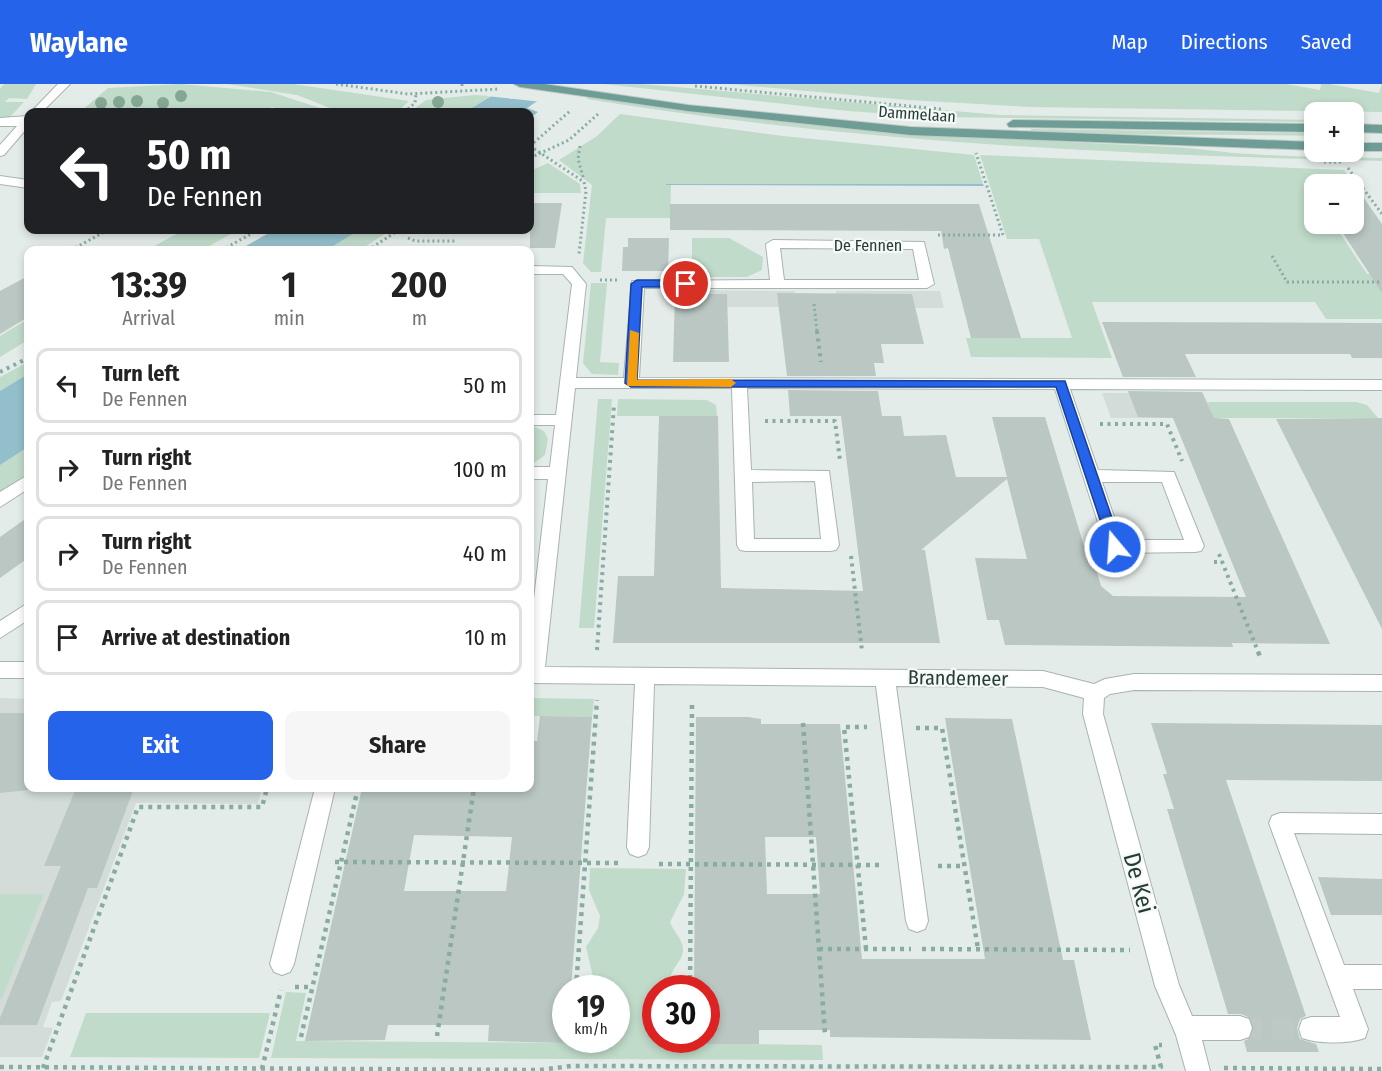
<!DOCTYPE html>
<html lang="en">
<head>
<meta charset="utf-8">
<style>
	:root { --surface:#fff; --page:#f6f6f6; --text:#222; --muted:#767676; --line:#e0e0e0; --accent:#2563eb }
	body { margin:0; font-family:"Fira Sans Condensed",sans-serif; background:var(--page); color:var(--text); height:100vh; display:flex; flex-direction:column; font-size:22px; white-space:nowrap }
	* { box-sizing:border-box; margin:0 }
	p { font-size:20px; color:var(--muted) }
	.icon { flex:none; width:33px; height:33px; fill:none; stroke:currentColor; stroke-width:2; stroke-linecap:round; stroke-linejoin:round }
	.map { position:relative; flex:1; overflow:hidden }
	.details { position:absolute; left:24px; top:162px; width:510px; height:546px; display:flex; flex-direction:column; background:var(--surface); border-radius:12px; box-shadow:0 3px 9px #0003 }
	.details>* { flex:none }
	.banner { position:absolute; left:24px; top:24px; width:510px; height:126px; border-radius:12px; box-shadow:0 3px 9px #0003; background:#202124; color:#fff; overflow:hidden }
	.controls { position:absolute; left:1304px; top:18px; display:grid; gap:12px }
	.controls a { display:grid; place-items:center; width:60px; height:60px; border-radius:12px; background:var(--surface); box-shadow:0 3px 9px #0003; font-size:30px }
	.speed { position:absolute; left:552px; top:891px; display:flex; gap:12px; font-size:30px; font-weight:700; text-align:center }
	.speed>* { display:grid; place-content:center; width:78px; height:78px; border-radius:50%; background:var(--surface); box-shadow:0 3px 9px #0003; line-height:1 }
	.speed small { font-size:15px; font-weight:400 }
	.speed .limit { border:9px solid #d22; background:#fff; color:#111 }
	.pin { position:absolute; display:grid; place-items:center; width:51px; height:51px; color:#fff; margin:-26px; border:3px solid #fff; border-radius:50%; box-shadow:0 2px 6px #0007 }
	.me { position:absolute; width:66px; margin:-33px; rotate:342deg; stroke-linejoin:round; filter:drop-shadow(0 0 4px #0008) }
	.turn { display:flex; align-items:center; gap:21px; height:126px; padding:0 24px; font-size:27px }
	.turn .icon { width:78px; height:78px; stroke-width:2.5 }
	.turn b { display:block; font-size:42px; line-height:51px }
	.eta { display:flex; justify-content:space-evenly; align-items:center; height:102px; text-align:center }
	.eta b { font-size:36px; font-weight:700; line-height:42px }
	.primary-button { display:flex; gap:12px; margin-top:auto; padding:12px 24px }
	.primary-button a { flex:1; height:69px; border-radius:12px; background:var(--accent); color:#fff; font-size:24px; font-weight:700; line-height:69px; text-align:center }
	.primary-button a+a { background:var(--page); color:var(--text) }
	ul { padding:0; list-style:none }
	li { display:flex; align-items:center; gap:18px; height:75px; margin:0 12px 9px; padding:0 12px; border:3px solid var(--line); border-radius:12px }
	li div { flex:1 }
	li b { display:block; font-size:22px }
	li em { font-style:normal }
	header { display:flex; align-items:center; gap:36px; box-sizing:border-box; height:84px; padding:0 30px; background:var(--accent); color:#fff }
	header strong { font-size:28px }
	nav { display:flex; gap:33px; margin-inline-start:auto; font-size:21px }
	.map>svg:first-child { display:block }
	.built { fill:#d3dcd8 }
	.green { fill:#c0dbc9 }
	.water { fill:#92bfcb }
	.pier { fill:#e4ece9 }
	.building { fill:#bac7c2; fill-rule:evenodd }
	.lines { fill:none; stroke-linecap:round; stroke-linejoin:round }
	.minor-tunnel { stroke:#bec9c5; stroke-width:22; stroke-dasharray:22 10; stroke-linecap:butt }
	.minor-casing { stroke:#a7b4b0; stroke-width:2 }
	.major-casing { stroke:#c2c8c7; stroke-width:2 }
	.path-far2 { stroke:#88aca3; stroke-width:3; stroke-dasharray:2 3; stroke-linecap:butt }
	.path-far1 { stroke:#88aca3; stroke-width:4; stroke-dasharray:3 4.5; stroke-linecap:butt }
	.path { stroke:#88aca3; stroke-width:4.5; stroke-dasharray:4 5; stroke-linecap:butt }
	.minor { fill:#fff; fill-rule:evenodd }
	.major { fill:#6d9d94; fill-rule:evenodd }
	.tree { fill:#83a794 }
	.route { fill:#2563eb; stroke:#184099; stroke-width:1.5 }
	.slow { fill:#f59e0b }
	.labels { text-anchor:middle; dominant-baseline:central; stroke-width:4.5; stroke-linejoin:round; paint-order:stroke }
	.far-street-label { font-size:16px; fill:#253c37; stroke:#f5f9f7 }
	.street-label { font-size:20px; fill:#253c37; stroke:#f5f9f7 }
	.near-street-label { font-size:24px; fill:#253c37; stroke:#f5f9f7 }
</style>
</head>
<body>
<header>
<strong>Waylane</strong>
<nav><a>Map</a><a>Directions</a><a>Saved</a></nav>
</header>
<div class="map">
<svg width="1382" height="987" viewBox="0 0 1382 987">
	<rect width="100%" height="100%" fill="#e4ece9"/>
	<g class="built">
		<path d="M692 206 795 207 797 223H692Z"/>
		<path d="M836 207H940L944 224H839Z"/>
		<path d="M1102 309H1203L1214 334H1111Z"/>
		<path d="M0 614 28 615V704H262L258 720 136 719 61 917 52 918 43 943 53 944 42 973H0Z"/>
	</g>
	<g class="green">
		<path d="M4 0H36L27 15 9 14 5 18H24L9 34 0 33V5Z"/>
		<path d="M180 0 271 8 332 28H285L272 23 263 28H80L108 4Z"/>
		<path d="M227 0H293L409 17 397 28H340L297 11Z"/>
		<path d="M604 0H641L1000 31 1314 36V38L935 33 848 27Z"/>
		<path d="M729 0H1286L1320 6 1321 0H1329L1379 9 1382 0V28L1029 23 908 16Z"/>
		<path d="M475 11 490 12 465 28H410L426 16Z"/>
		<path d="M589 12C783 43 978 54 1173 63 1199 64 1224 69 1250 70 1294 73 1338 73 1382 74V77C1115 71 850 58 587 15Z"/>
		<path d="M620 30 783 52 974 71 983 100H666L671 101 670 134H606L601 188H591L583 179 592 101 559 76 597 52Z"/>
		<path d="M1031 45 1314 49V52C1220 50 1126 52 1031 48Z"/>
		<path d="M980 71 1344 86 1353 98H1307L1314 109V140H1334L1367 190H1382V235H1326L1315 218H1092L1112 274 971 273 966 254H1072L1039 155H1007Z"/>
		<path d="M548 79 580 100 581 109H530V87Z"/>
		<path d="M177 146H238L202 166H147L180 148Z"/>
		<path d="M359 146H391L360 166H327Z"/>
		<path d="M692 154H729L763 173 762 186 747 193H692Z"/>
		<path d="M591 199H607L600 278 619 279 618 291 592 290 583 279Z"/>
		<path d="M28 235V256L0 273V252Z"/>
		<path d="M28 278V290L0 307V293Z"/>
		<path d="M598 315H612L594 544H579Z"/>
		<path d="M618 315 707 316 716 321 717 332H617Z"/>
		<path d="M1207 318H1356L1367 321 1378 334H1214Z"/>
		<path d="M530 341 544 347 548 355 545 371 530 382Z"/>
		<path d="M28 363V391L0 410V381Z"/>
		<path d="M530 614 594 615 592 633 530 632Z"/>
		<path d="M590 784 686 785 684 810 670 838C673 847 682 854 683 864 684 880 667 883 671 904H656V956H670L669 959 822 961 823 976 271 974 286 908 306 909 296 957 591 959V956H616V904H592L594 897 586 863 598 844 600 832 589 806Z"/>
		<path d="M0 810H44L2 914H0Z"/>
		<path d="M86 929H270L259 974 70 973Z"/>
	</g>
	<g class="water">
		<path d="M511 0 510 15 563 0 527 24 538 28 530 34V28H465Z"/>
		<path d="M666 100H983L984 102 666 101Z"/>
		<path d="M274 146H359L327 166H239Z"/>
		<path d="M28 290V363L0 381V307Z"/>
	</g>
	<path class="pier" d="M506 0H566L542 18 486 12Z"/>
	<g class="building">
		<path d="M1310 100H1354L1382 140V209L1337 140H1353V100H1314V105Z"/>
		<path d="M530 119H562L555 164H530Z"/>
		<path d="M670 120H979L1021 254H971L948 164 944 165 941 147 670 146Z"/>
		<path d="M628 154H669L668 187H622L623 163H628Z"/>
		<path d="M28 192V233L0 250V207Z"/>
		<path d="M777 209 912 210 924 260H881L884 279H874L876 292H787Z"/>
		<path d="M675 210H727L729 278H673Z"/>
		<path d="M1102 238 1382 239V274H1352L1350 270H1185L1196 293H1123Z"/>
		<path d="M788 306 878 307 882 332H901L904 352 946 351 956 393H1007L992 333H1045L1090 482H1095L1101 502 1113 512 1246 513 1173 334 1138 333 1128 307 1202 308 1214 334 1229 335 1330 560 1232 559 1233 563 1005 561 999 536H987L975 474 1027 475 1007 395 921 466H925L940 559H613L618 492H654L659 332H718L721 504 863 507 841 332H790Z"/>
		<path d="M1382 334V545L1276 335Z"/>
		<path d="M28 433V474L0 494V453Z"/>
		<path d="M0 629H28V706L0 709Z"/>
		<path d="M540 632 592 633 571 904H566V959L488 957 489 941H388L385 956 305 957 362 704H530V657H537ZM414 751 512 753 506 807H404Z"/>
		<path d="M696 633H748L761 635V640H840L862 875H985L945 634 1012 635 1063 876H1074L1091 956 830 953V946H759V960H706V904H694ZM765 753H816L820 810H767Z"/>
		<path d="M1151 639 1382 641V697L1226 696 1306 932 1300 935 1297 944 1300 955 1316 960 1319 968H1247L1244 957 1251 954 1254 945 1251 934 1241 930H1228L1167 725H1174L1163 690H1167Z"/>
		<path d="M76 704H134L97 804H88L37 941H0V934L61 782H44Z"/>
		<path d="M1318 793 1382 795V831H1331Z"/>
	</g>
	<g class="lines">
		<path class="minor-tunnel" d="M1240 944 1311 945"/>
		<g class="minor-casing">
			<g id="minor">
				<path d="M58 0H70L42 28H31Z"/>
				<path d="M28 32V43L4 71 0 72V61L17 42H0V34Z"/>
				<path d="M0 92 28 96V104L0 100Z"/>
				<path d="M773 156 924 158 934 200 927 204H644L639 294 1382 296V306L1070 305 1098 386 1174 388 1204 462 1201 467 1195 468 1115 469 1109 468 1106 463 1055 305 747 304 751 386 829 387 839 461 836 466 830 467H746L740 466 737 461 732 304H575L545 583 1043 587 1094 600 1105 595 1134 590 1382 591V607L1134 606 1110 610 1104 614 1103 630 1179 901 1192 932H1240L1249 935 1252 944 1249 953 1240 956H1202L1210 987H1186L1176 951 1155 902 1083 630 1084 614 1043 603 896 602 928 837 925 845 917 848 909 845 906 837 876 602 654 600 649 763 646 770 638 773 630 770 627 763 635 600 530 599V549L548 395H530V383H550L555 341H530V331H556L572 200 563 190H530V182L572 183 586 200 576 294H624L632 197 770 196 766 160ZM780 164 913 165 919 196H784ZM815 397 821 455H754L752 398ZM1102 398H1162L1184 456H1122Z"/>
				<path d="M28 391V405L0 423V408Z"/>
				<path d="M28 519V536L0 554V537Z"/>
				<rect x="0" y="578" width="28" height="16"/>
				<path d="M315 704H335L294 880 290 888 282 891 274 888 270 880Z"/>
				<path d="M1280 729 1382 730V750L1294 749 1344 881H1382V905H1353L1368 945 1365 954C1348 960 1319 960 1302 954L1299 945 1302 936 1311 933H1340L1269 739 1272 732Z"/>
			</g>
		</g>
		<g class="major-casing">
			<g id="major">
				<path d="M514 0H544L688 21 911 43 1314 58V66L911 51 688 27 520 3Z"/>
				<path d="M1013 36 1314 40V48L1009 43 1007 40Z"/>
				<path d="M1353 40 1382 41V49L1353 48Z"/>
				<rect x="1353" y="59" width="29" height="8"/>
			</g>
		</g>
		<g class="path-far2">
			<path d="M336 0 408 10 499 5"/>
			<path d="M462 0V3"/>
			<path d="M695 2 941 25"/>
			<path d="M404 28 415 19 416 10"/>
			<path d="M530 62 584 98 586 107 579 170"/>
			<path d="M530 62 570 27"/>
			<path d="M580 62 578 75 584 96"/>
			<path d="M530 74 569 56 598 30"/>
			<path d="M1324 78H1341"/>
			<path d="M1348 84 1382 130"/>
			<path d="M938 151H1003L976 69"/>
			<path d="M408 154 415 157H456"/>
			<path d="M71 166 108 146"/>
			<path d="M222 166 258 146"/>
			<path d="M368 166 399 146"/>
			<path d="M1272 172 1287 198H1382"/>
			<path d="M600 196H617"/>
			<path d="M814 220 817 248"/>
		</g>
		<g class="path-far1">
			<path d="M817 247 821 278"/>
			<path d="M530 259H536"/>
			<path d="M0 288 28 274"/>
			<path d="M765 337H835L840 376"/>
			<path d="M1100 340H1167L1182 377"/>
			<path d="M1219 470 1259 570"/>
			<path d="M851 472 862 567"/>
			<path d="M1214 478H1222"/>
			<path d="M597 566 614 321"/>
		</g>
		<g class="path">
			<path d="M1258 568 1260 572"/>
			<path d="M803 639 825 951"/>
			<path d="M916 644H942L978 865"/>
			<path d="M335 778 618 779"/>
			<path d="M659 780 882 781"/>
			<path d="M938 782H964"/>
			<path d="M819 865H911"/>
			<path d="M866 865 844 643H867"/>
			<path d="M922 865 1130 866"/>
			<path d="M295 903H313"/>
			<path d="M576 904 597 616"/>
			<path d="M690 904 692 617"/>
			<path d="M437 952 474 704"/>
			<path d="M301 953 358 704"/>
			<path d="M0 983 540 986 571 982 1161 983 1155 961H1162"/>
			<path d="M43 984 138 723H262L267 704"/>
			<path d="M1224 984 1382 985"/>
			<path d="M262 985 281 906"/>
		</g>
		<use href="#minor" class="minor"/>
		<use href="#major" class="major"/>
	</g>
	<g class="tree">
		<circle cx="181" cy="12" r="6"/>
		<circle cx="137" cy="17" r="6"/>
		<circle cx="119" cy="18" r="6"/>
		<circle cx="438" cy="18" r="6"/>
		<circle cx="101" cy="19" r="6"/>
		<circle cx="163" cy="19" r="6"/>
	</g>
	<path class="route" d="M637 196H686L691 200 686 203H642L637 296 1065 297 1122 463 1115 468 1109 463 1056 303H631L625 299 631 200Z"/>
	<path class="slow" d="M630 246 639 249 637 296 731 295 736 299 731 303 627 302Z"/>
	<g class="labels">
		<g class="far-street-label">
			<text transform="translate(917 30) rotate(4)">Dammelaan</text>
			<text x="868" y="161">De Fennen</text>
		</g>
		<g class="street-label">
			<text transform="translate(958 594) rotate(1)">Brandemeer</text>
		</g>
		<g class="near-street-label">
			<text transform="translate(1139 799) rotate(75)">De Kei</text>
		</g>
	</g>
</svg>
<div class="controls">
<a>+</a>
<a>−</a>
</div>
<div class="speed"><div>19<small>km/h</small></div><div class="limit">30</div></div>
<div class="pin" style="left:686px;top:200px;background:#d93025"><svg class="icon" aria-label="arrive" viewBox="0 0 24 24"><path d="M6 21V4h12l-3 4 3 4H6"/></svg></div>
<svg class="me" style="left:1115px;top:463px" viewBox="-20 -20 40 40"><circle r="17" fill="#2563eb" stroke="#fff" stroke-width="3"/><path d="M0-11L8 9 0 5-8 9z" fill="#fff"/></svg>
<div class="banner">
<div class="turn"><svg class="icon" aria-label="left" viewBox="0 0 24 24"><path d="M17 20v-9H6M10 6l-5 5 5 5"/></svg><div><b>50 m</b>De Fennen</div></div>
</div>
<section class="details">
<div class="eta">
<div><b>13:39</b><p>Arrival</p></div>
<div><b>1</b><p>min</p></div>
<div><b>200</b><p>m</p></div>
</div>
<ul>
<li><svg class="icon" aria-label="left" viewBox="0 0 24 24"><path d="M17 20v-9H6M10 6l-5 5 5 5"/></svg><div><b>Turn left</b><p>De Fennen</p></div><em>50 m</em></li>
<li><svg class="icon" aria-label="right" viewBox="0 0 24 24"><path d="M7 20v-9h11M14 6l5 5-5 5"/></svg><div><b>Turn right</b><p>De Fennen</p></div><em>100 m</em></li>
<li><svg class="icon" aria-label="right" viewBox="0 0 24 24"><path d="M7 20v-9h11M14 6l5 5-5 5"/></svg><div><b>Turn right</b><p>De Fennen</p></div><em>40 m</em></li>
<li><svg class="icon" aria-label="arrive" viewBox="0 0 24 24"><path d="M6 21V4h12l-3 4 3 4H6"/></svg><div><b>Arrive at destination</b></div><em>10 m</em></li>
</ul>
<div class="primary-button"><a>Exit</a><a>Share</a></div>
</section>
</div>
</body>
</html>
